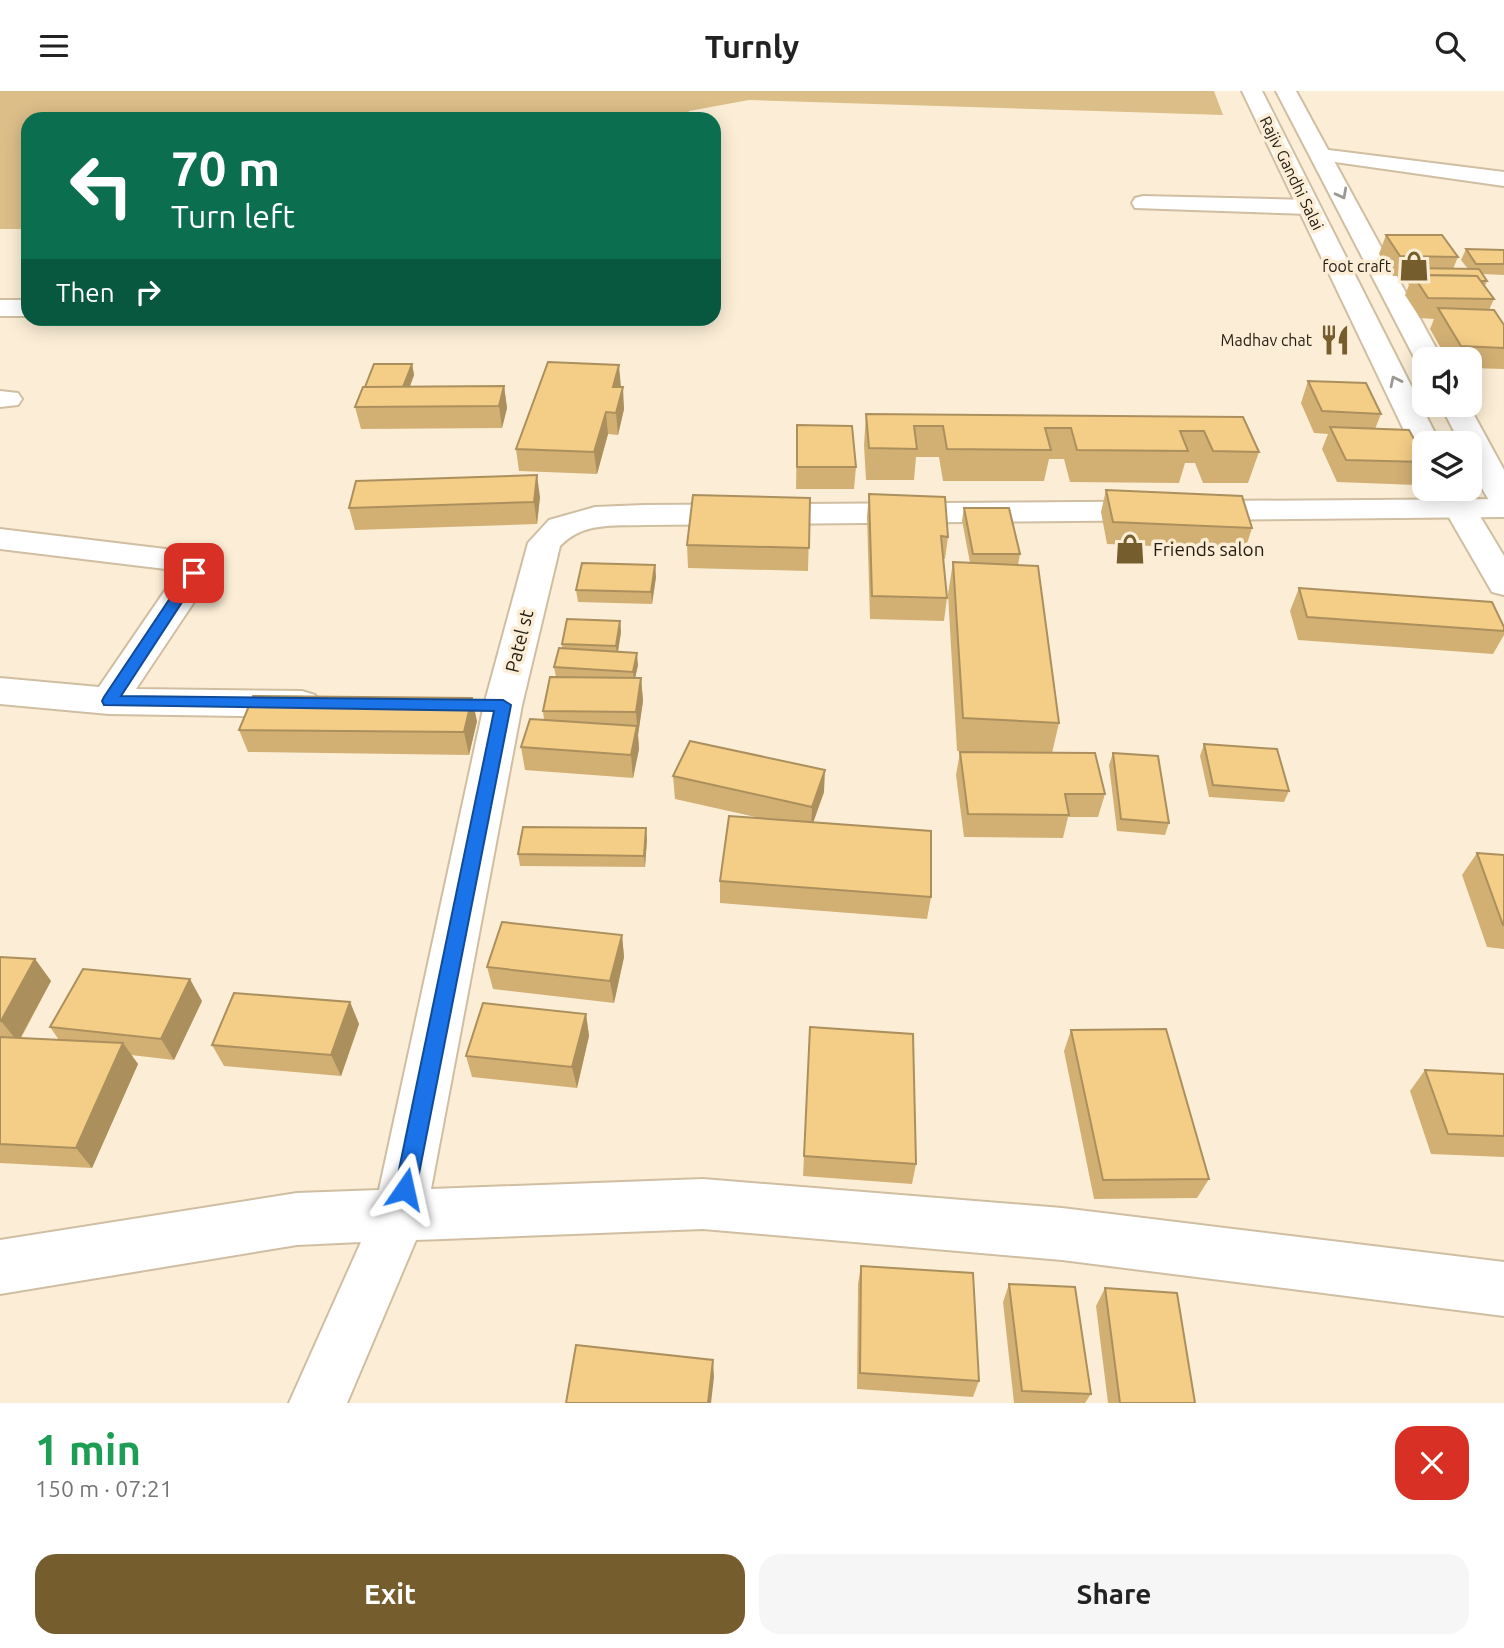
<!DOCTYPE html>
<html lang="en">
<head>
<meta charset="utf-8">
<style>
	:root { --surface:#fff; --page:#f6f6f6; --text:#222; --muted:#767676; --accent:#765d2e }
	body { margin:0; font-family:Ubuntu,sans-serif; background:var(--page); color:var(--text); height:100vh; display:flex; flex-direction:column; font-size:26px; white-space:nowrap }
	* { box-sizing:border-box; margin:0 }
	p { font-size:23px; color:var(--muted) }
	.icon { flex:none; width:38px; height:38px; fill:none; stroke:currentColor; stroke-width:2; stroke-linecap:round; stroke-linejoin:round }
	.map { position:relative; height:1312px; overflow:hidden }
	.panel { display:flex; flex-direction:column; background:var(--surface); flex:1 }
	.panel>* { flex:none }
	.banner { position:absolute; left:21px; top:21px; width:700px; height:214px; border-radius:21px; box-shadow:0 4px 18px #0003; background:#0b6e4f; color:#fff; overflow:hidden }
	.buttons { position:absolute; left:1412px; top:256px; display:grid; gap:14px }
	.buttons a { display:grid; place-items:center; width:70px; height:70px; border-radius:14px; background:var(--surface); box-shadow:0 4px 18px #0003; font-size:35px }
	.pin { position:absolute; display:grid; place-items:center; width:60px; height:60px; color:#fff; margin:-30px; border-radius:14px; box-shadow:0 4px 10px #0006 }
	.me { position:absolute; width:77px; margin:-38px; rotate:11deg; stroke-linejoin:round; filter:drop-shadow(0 0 5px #0008) }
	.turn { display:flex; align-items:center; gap:24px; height:147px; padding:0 35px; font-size:32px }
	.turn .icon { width:91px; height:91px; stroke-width:2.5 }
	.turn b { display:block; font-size:49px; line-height:60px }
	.then { display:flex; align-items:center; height:66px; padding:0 35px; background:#0003; gap:14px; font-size:26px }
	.round { display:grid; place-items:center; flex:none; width:74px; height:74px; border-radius:21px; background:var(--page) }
	.summary { display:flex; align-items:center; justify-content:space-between; height:119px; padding:0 35px }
	h1 { font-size:42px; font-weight:700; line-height:52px; color:#1e9e55 }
	.button { display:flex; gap:14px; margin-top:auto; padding:14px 35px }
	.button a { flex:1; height:80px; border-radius:21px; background:var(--accent); color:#fff; font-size:28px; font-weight:700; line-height:80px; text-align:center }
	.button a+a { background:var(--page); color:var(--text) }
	header { display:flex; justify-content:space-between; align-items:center; height:91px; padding:0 35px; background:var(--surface); font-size:32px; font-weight:700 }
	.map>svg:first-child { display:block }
	.green { fill:#dcbe89 }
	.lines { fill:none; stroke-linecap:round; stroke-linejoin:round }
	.minor-casing { stroke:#cfbea1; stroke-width:4 }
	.major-casing { stroke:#cfbea1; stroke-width:4 }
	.minor { fill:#fff; fill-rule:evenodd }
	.major { fill:#fff; fill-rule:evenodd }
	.wall { fill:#d2b074 }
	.shaded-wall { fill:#ab905e }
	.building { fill:#f4cd87; stroke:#ab905e; stroke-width:2 }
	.oneway { stroke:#9c9994 }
	.route { fill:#1a73e8; stroke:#114b97; stroke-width:2 }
	.labels { text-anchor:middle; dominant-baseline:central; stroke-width:7; stroke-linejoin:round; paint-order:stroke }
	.far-street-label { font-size:16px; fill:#231c11; stroke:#fceed6 }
	.far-poi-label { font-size:16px; fill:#231c11; stroke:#fceed6; text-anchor:end }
	.poi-label { font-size:19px; fill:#231c11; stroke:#fceed6; text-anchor:start }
	.street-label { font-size:19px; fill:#231c11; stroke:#fceed6 }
</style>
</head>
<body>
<header><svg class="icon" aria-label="menu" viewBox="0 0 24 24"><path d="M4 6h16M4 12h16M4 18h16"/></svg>Turnly<svg class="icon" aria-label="search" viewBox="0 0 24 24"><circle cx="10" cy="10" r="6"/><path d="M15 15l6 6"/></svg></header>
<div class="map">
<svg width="1504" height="1312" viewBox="0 0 1504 1312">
	<rect width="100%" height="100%" fill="#fceed6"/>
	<path class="green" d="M0 0H1214L1223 24 749 9 689 20 686 28H28V138H0Z"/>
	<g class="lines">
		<g class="minor-casing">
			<g id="minor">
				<path d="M1321 58 1504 81V95L1314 68 1310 64 1314 60Z"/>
				<path d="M1143 105 1309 109 1317 111 1320 116 1317 121 1309 123 1135 117 1132 112 1135 107Z"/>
				<rect x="0" y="209" width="28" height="16"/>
				<path d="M0 300 18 302 22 308 18 314 0 316Z"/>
				<path d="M1504 408V426L644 434C612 435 583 431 560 455L522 614 431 1098 703 1088 1062 1117 1504 1171V1225L1062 1169 703 1138 416 1149 347 1312H289L361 1151 297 1154 0 1203V1149L297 1102 379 1099 484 614 528 452 549 429 595 416 644 414Z"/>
				<path d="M0 438 182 460 204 468 211 482 204 496 136 598 302 600 315 604 321 613 315 622 302 626 109 623 0 613V587L99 596 177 482 174 479 0 458Z"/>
			</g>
		</g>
		<g class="major-casing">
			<g id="major">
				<path d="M1242 0H1262L1440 352H1424V361L1415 358 1410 352Z"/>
				<path d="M1276 0H1296L1442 268H1424V275L1419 274 1415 268Z"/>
				<path d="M1440 313H1468L1504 379V417L1493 415C1479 395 1470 375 1470 352H1460Z"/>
				<path d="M1432 397H1463L1504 465V504L1492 501Z"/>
			</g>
		</g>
		<use href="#minor" class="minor"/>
		<use href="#major" class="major"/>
	</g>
	<g class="wall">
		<path d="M1386 144 1458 166 1453 178H1468L1461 169 1466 158 1504 159V184L1482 183 1487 190 1485 195 1494 208 1489 219 1504 234V278L1470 277V268H1447L1430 238 1434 228 1420 227 1405 204 1409 194 1404 187 1405 185H1393L1379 163Z"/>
		<path d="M412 273 414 284 410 296 504 295 507 317 502 337 361 338 355 316 365 296Z"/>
		<path d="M1308 290 1381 323 1375 338 1424 366V377L1417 394 1337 391 1322 358 1328 343 1314 342 1301 312Z"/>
		<path d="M621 296 624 318 618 344 608 343 597 383 519 380 516 358Z"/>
		<path d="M866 323 1243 326 1259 361 1248 392H1203L1195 372H1185L1179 392 1070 391 1064 368H1049L1044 390H943L939 366H916L914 389H866L864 354Z"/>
		<path d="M797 334 856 376 854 398H796Z"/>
		<path d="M1106 399 1252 437 1245 459 1107 453 1101 421Z"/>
		<path d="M869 403 948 446 945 468H943L947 507 944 530 870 528 867 426Z"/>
		<path d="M540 406 537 433 355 439 349 417Z"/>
		<path d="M810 407 808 480 688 477 687 454Z"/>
		<path d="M964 417 1020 463 1018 474 1059 632 1052 662 1105 703 1098 726H1068L1063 747 964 746 956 684 960 661H979L957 660 948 503 953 471 970 472 962 429Z"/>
		<path d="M655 474 656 486 652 513 578 511 576 499Z"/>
		<path d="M1299 497 1504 536V544L1493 563 1298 549 1290 520Z"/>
		<path d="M620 530 621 541 618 561 638 574 635 587H641L643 610 638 644 639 658 633 687 525 679 521 656 544 629 543 620 556 586 554 576 562 558V553Z"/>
		<path d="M477 630 469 664 248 661 239 639Z"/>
		<path d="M1204 653 1289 700 1284 711 1209 706 1200 665Z"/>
		<path d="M1113 662 1169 732 1165 744 1117 740 1109 674Z"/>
		<path d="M673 685 824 701 813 731 931 806 927 828 720 812V790L760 727 675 708Z"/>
		<path d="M647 748 645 776 520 775 518 763Z"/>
		<path d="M1477 762 1504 764V858L1487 856 1462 784Z"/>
		<path d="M622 844 624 866 614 912 493 898 487 876Z"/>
		<path d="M0 866 35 868 51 890 21 947 59 949 50 936 202 910 174 969 131 964 138 973 92 1077 0 1072Z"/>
		<path d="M350 911 359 933 341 985 224 975 212 954Z"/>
		<path d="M586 923 589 945 577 997 472 986 466 965Z"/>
		<path d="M810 936 916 1073 912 1093 803 1085Z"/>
		<path d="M1071 939 1209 1088 1197 1107 1094 1108 1064 960Z"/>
		<path d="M1425 979 1504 983V1066L1431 1063 1410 1000Z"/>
		<path d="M861 1175 979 1290 973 1306 857 1298 858 1193Z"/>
		<path d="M1009 1193 1091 1303 1085 1312H1014L1003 1211Z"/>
		<path d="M1105 1197 1195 1312H1108L1096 1215Z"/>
	</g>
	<g class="shaded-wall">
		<path d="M412 273 414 284 402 315 400 304Z"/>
		<path d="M619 274 621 296H613Z"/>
		<path d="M504 295 507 317 502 337 499 315Z"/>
		<path d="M623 296 624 318 618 344 616 322Z"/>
		<path d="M606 321 608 343 597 383 594 361Z"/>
		<path d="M537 384 540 406 537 433 534 411Z"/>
		<path d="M655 474 656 486 652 513 651 501Z"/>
		<path d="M620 530 621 541 617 566 616 555Z"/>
		<path d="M637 562 638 574 634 592 633 581Z"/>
		<path d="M641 587 643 610 638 644 639 658 633 687 631 664 637 635 636 621Z"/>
		<path d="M472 607 477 630 469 664 464 641Z"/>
		<path d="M825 679 824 701 811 738 812 716Z"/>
		<path d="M646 737 647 748 645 776 644 765Z"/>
		<path d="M622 844 624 866 614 912 610 890Z"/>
		<path d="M35 868 51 890 18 951 1 930Z"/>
		<path d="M190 888 202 910 174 969 161 948Z"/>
		<path d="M350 911 359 933 341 985 331 964Z"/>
		<path d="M586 923 589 945 577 997 572 976Z"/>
		<path d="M123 952 138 973 92 1077 76 1057Z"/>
		<path d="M713 1269 714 1286 711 1312H708Z"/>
	</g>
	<g class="building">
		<path d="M1386 144H1442L1458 166 1400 165Z"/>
		<path d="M1466 158 1504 159V173H1476Z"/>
		<path d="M1408 177 1479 178 1487 190H1480L1477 185 1413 184Z"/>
		<path d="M1413 184 1477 185 1494 208 1428 207Z"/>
		<path d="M1438 217 1494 219 1504 234V257L1461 255Z"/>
		<path d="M548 271 619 274 613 296H623L616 322 606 321 594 361 516 358Z"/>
		<path d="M374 273H412L403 296H365Z"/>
		<path d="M1308 290 1366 292 1381 323 1322 320Z"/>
		<path d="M504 295 499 315 355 316 363 296Z"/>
		<path d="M866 323 1243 326 1259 361 1213 360 1204 340H1180L1188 360 1077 359 1071 337H1045L1051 359 947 358 943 335H914L917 358 869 357Z"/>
		<path d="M797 334 852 335 856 376H797Z"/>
		<path d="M1330 336 1409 339 1424 366V371L1346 369Z"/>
		<path d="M537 384 534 411 349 417 356 390Z"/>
		<path d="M1106 399 1242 405 1252 437 1113 431Z"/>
		<path d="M869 403 945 406 948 446 941 445 947 507 872 505Z"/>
		<path d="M693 404 810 407 809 457 687 454Z"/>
		<path d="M964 417H1009L1020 463H973Z"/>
		<path d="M953 471 1038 475 1059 632 963 627Z"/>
		<path d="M582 472 655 474 651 501 576 499Z"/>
		<path d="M1299 497 1492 511 1504 536V540L1307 526Z"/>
		<path d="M567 528 620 530 616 555 562 553Z"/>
		<path d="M559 557 637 562 633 581 554 576Z"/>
		<path d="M550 586 641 587 636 621 543 620Z"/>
		<path d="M253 605 472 607 464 641 239 639Z"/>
		<path d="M530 628 637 635 631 664 521 656Z"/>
		<path d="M690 650 825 679 812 716 673 685Z"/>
		<path d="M1204 653 1277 658 1289 700 1213 694Z"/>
		<path d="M960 661 1095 662 1105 703H1065L1069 724 968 723Z"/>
		<path d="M1113 662 1158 665 1169 732 1121 728Z"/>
		<path d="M729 725 931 740V806L720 790Z"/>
		<path d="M523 736 646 737 644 765 518 763Z"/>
		<path d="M1477 762 1504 764V834H1503Z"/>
		<path d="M502 831 622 844 610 890 487 876Z"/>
		<path d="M0 866 35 868 1 930H0Z"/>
		<path d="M83 878 190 888 161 948 50 936Z"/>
		<path d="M234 902 350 911 331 964 212 954Z"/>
		<path d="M483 912 586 923 572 976 466 965Z"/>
		<path d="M810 936 913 943 916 1073 804 1065Z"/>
		<path d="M1166 938 1209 1088 1103 1089 1071 939Z"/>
		<path d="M0 946 123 952 76 1057 0 1053Z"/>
		<path d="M1425 979 1504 983V1045L1448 1043Z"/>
		<path d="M861 1175 973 1182 979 1290 860 1282Z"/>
		<path d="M1009 1193 1075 1196 1091 1303 1022 1300Z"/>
		<path d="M1105 1197 1177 1202 1195 1312H1120Z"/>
		<path d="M576 1254 713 1269 708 1312H566Z"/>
	</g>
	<defs><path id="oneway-chevron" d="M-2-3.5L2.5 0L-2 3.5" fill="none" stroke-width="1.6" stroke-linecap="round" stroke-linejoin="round" transform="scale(1.75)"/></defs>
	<g class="oneway">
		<use href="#oneway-chevron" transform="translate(1342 103) rotate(62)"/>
		<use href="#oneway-chevron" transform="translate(1395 290) rotate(-116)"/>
	</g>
	<path class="route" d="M194 478 201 482 121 605 503 609 511 614 416 1098 413 1105 405 1108 398 1105 395 1098 494 620 104 614 102 610 104 606 189 479Z"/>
	<defs>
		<g id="shop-bare" transform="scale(2.415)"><path d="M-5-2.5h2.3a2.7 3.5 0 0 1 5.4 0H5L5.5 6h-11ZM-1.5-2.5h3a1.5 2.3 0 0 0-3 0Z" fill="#765d2e" stroke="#fceed6" stroke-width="2.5" paint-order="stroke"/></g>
		<g id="restaurant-bare" transform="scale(2.415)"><path d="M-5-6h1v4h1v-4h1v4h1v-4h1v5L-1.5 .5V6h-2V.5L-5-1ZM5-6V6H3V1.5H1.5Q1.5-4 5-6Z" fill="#765d2e" stroke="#fceed6" stroke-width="2.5" paint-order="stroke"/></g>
	</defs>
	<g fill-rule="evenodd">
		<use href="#shop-bare" x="1414" y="175"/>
		<use href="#restaurant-bare" x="1335" y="249"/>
		<use href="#shop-bare" x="1130" y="458"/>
	</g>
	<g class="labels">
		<g class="far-street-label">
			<text transform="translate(1292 82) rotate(64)">Rajiv Gandhi Salai</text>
		</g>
		<g class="far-poi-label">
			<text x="1391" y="175">foot craft</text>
			<text x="1312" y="249">Madhav chat</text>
		</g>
		<g class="poi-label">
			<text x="1153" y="458">Friends salon</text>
		</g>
		<g class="street-label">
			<text transform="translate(519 550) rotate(-76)">Patel st</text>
		</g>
	</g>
</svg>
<div class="buttons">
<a><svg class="icon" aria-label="sound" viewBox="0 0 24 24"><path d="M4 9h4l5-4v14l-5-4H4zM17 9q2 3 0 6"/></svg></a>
<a><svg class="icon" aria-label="layers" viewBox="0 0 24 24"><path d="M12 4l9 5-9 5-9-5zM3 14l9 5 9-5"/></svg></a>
</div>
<div class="pin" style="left:194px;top:482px;background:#d93025"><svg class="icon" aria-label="arrive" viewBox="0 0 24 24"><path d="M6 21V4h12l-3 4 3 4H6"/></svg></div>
<svg class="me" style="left:405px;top:1098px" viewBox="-20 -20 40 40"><path d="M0-17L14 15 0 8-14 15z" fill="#1a73e8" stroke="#fff" stroke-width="4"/></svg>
<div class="banner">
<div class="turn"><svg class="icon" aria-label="left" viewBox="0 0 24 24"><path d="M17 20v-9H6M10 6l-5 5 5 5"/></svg><div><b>70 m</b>Turn left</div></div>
<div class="then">Then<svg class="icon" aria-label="right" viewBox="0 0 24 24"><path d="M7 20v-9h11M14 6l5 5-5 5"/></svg></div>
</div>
</div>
<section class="panel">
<div class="summary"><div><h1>1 min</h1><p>150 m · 07:21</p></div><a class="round" style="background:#d93025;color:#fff"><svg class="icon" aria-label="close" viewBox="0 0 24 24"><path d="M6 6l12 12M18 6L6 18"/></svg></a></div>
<div class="button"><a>Exit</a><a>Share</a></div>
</section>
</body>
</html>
